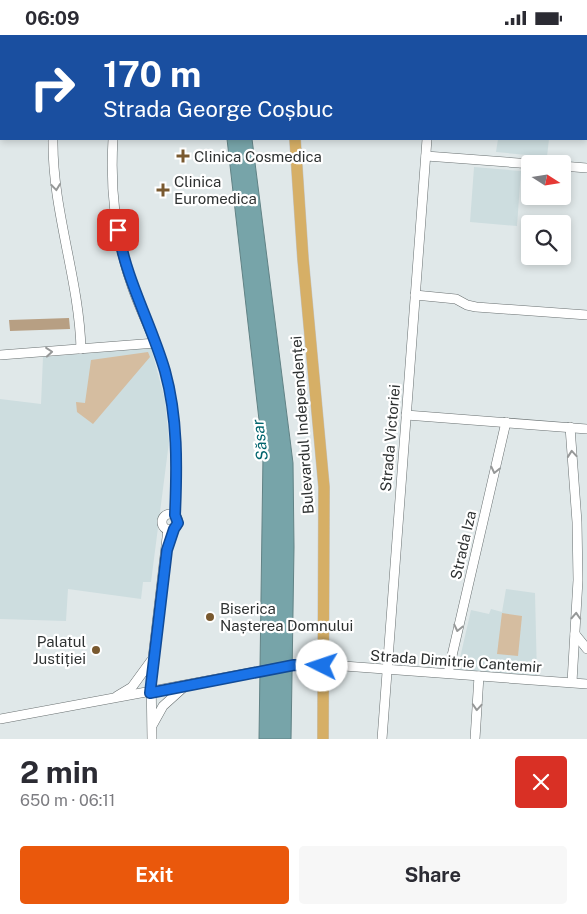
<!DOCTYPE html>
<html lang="en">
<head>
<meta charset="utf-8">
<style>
	:root { --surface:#fff; --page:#f7f7f7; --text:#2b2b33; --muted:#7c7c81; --accent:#ea580c }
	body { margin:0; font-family:"Public Sans",sans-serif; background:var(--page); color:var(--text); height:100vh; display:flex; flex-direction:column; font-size:19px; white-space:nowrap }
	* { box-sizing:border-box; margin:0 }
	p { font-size:16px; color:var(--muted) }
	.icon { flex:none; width:28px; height:28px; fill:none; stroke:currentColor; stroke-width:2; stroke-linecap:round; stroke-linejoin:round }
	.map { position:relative; height:704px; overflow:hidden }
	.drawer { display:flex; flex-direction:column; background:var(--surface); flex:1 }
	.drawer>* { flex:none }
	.guide { position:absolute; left:0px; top:0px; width:588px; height:105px; box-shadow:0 2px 8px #0003; background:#1a4fa0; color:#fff; overflow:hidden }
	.needle { width:32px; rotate:102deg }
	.buttons { position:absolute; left:521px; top:120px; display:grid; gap:10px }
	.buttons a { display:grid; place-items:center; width:50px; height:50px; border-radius:5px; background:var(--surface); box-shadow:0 2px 8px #0003; font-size:25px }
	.pin { position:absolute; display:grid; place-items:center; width:42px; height:42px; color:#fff; margin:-21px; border-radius:10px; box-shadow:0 2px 8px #0006 }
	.me { position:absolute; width:55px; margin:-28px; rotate:274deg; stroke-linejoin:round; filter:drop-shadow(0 0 4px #0008) }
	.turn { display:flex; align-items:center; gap:18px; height:105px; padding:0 20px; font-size:22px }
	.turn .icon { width:65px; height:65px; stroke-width:2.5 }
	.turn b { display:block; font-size:35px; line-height:42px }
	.round { display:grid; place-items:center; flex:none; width:52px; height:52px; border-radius:5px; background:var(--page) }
	.overview { display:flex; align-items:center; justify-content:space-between; height:85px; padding:0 20px }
	h1 { font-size:30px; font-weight:700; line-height:38px }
	.action { display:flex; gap:10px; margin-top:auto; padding:10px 20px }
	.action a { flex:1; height:58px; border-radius:5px; background:var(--accent); color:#fff; font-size:20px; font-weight:700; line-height:58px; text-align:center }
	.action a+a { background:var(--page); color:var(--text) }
	.status { display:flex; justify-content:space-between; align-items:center; height:35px; padding:0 25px; background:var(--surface); direction:ltr }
	.status svg { height:14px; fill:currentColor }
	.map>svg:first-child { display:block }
	.built { fill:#cddddf }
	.green { fill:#d5bda0 }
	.forest { fill:#b79f83 }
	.water { fill:#77a4a9; stroke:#618285 }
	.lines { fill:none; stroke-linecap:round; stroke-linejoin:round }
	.minor-casing { stroke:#697071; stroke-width:10 }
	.major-casing { stroke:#c4c5c5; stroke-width:12 }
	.minor { stroke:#fff; stroke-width:9 }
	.major { stroke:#d6af66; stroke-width:11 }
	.oneway { stroke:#969898 }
	.route-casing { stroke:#114b97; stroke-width:12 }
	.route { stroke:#1a73e8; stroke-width:9 }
	.poi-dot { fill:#79592f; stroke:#fff; stroke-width:2 }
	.labels { text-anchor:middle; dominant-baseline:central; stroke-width:4.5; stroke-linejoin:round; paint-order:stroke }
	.poi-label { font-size:15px; fill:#2e3131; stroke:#fff; text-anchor:start }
	.street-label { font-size:15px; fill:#2e3131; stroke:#fff }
	.water-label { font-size:16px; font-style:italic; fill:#00646d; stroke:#fff }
</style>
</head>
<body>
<div class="status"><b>06:09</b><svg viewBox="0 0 49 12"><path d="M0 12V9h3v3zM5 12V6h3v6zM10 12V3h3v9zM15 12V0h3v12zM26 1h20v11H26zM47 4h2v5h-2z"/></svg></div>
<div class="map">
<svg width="587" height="704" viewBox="0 0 587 704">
	<rect width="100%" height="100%" fill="#e0e8e9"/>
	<g class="built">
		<path d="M498 104H549L547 122 496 117Z"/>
		<path d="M474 132 521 136 517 191 470 187Z"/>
		<path d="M151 313 165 365 169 407 151 547H143L141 564 68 554 66 586 0 584V364L41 369 43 322Z"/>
		<path d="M506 554 535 558 537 641 457 636 471 575 489 579 491 574 502 577Z"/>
	</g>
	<g class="green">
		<path d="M148 317 150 322 93 389 77 377 76 367 85 368 91 325Z"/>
		<path d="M502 578 522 581 518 621 497 619Z"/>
	</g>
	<path class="forest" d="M69 283 70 294 10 296 9 285Z"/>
	<path class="water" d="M227 104H252L293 428 294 512 291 704H259L263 420Z"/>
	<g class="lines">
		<g class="minor-casing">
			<g id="minor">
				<path d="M132 1 133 0"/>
				<path d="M436 1 437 0"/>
				<path d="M0 61H1"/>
				<path d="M53 104C52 175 79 243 81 314"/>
				<path d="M113 104C110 154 116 207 133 254 143 282 157 308 165 336 178 382 177 432 175 480"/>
				<path d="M426 121 532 129"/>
				<path d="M562 131 587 133"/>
				<path d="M415 260 456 264 467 270 476 272 587 280"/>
				<path d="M0 320 156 308"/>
				<path d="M406 380 587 394"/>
				<path d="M570 392 577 487 578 545 572 647"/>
				<circle cx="170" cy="487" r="8"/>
				<path d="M575 599 587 614"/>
				<path d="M448 638 506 387"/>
				<path d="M117 661 132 652 151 626"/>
				<path d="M0 684 303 628 587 649"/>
				<path d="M153 689 163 671 184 652"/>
				<path d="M152 704 151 639 168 494"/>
				<path d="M382 704 427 104"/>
				<path d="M475 704 479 641"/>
			</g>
		</g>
		<g class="major-casing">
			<g id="major">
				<path d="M255 0 256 1"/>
				<path d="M275 0 289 1"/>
				<path d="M153 1 155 0"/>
				<path d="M295 104 303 224 324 452 323 704"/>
			</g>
		</g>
		<use href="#minor" class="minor"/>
		<use href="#major" class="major"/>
	</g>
	<defs><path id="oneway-chevron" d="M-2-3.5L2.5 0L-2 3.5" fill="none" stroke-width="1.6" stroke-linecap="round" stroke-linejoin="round" transform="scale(1.25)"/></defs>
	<g class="oneway">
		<use href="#oneway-chevron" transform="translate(56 152) rotate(83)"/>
		<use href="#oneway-chevron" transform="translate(49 317) rotate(-5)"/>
		<use href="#oneway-chevron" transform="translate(572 419) rotate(-95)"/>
		<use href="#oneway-chevron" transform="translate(495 435) rotate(103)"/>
		<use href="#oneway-chevron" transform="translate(576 581) rotate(-87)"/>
		<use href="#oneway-chevron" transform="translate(458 593) rotate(103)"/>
		<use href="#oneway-chevron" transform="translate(477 672) rotate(94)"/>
	</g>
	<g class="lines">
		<g class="route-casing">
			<path id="route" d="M118 195C126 245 151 288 165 336 178 383 177 432 175 480L178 488 174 494 167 515 150 658 294 630 322 631"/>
		</g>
		<use href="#route" class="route"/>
	</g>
	<g class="poi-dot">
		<path d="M180.5 113.5h5v5h5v5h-5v5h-5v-5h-5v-5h5z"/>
		<path d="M160.5 147.5h5v5h5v5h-5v5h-5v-5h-5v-5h5z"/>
		<circle cx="210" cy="582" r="5"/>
		<circle cx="96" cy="615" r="5"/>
	</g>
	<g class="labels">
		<g class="poi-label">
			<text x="194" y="121">Clinica Cosmedica</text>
			<text x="174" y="146">Clinica<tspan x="174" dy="17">Euromedica</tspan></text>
			<text x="220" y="573">Biserica<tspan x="220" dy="17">Nașterea Domnului</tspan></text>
			<text x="86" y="606" text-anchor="end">Palatul<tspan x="86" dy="17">Justiției</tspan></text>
		</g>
		<g class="street-label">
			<text transform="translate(302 390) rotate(-94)">Bulevardul Independenței</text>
			<text transform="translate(390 403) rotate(-85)">Strada Victoriei</text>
			<text transform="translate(463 510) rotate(-77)">Strada Iza</text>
			<text transform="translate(456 626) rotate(4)">Strada Dimitrie Cantemir</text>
		</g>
		<g class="water-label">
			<text transform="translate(260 405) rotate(-97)">Săsar</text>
		</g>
	</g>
</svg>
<div class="buttons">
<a><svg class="needle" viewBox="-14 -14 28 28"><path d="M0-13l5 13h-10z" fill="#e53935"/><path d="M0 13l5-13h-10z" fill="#7c7c81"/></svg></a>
<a><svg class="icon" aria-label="search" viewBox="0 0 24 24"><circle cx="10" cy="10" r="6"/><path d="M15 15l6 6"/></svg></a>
</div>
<div class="pin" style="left:118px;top:195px;background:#d93025"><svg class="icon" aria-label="arrive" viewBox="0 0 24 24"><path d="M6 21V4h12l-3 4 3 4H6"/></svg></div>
<svg class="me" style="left:322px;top:631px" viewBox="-20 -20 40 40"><circle r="19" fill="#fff"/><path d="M0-13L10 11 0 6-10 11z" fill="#1a73e8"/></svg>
<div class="guide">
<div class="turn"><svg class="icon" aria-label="right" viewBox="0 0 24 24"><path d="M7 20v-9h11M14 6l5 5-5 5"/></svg><div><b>170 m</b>Strada George Coșbuc</div></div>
</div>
</div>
<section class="drawer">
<div class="overview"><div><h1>2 min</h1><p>650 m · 06:11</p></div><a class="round" style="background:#d93025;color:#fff"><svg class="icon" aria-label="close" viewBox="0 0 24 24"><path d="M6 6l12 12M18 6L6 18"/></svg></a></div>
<div class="action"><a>Exit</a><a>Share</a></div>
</section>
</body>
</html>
